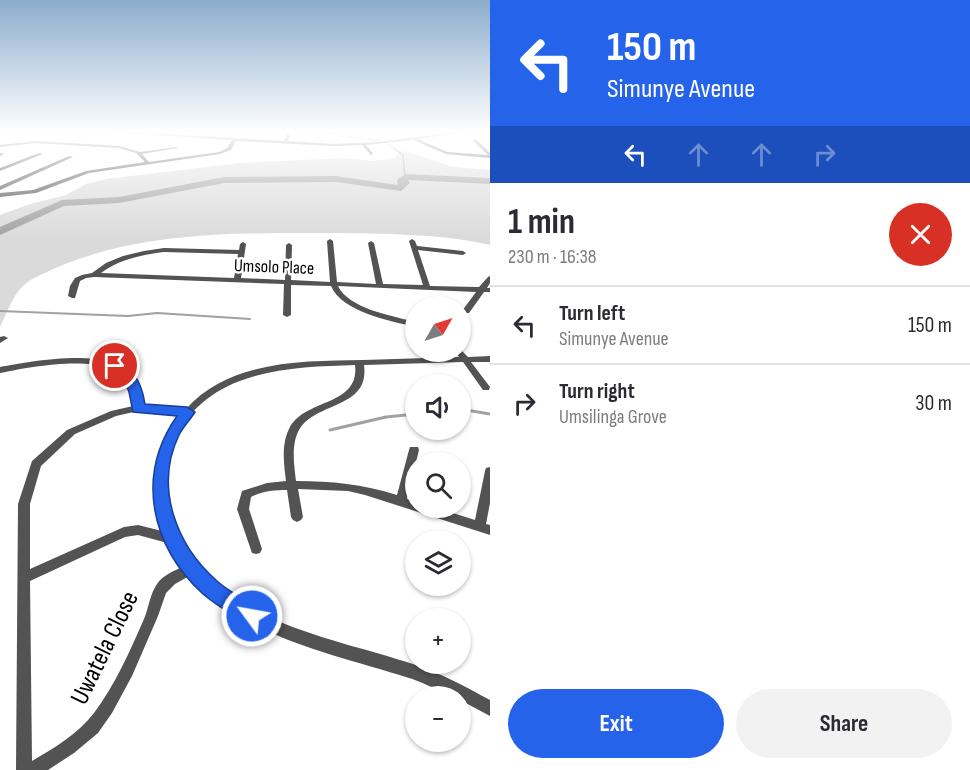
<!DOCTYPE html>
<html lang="en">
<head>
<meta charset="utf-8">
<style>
	:root { --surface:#fff; --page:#f2f2f3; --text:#2b2b33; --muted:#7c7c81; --line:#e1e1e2; --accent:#2563eb }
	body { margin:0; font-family:"Sofia Sans Condensed",sans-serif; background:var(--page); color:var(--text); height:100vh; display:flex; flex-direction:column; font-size:22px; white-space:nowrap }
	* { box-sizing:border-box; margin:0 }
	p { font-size:20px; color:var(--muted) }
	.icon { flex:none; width:33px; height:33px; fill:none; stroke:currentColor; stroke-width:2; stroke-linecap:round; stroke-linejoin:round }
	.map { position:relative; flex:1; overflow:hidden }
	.side { display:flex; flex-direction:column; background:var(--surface); width:480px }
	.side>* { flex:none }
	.top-card { background:#2563eb; color:#fff; overflow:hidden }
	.needle { width:39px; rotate:51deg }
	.tools { position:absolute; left:405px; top:296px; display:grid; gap:12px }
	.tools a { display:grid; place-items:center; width:66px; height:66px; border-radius:50%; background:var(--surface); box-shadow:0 2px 4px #0004; font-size:30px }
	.pin { position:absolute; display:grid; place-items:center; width:51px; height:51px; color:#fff; margin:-26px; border:3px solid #fff; border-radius:50%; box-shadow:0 2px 6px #0007 }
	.me { position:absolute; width:66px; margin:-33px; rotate:302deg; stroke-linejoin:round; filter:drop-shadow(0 0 4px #0008) }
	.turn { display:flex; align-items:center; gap:21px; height:126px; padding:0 18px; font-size:27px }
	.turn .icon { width:78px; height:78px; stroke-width:2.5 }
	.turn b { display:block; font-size:42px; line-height:51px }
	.lanes { display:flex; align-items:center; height:57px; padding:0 18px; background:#0003; justify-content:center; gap:30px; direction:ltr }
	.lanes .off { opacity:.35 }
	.round { display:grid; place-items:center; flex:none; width:63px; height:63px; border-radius:32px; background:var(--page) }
	.head { display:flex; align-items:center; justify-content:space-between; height:102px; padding:0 18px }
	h1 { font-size:36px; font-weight:700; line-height:45px }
	.action { display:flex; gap:12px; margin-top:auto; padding:12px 18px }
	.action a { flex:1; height:69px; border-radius:36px; background:var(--accent); color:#fff; font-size:24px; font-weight:700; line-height:69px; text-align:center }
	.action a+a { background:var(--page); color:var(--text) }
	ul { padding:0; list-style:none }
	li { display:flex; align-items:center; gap:18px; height:78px; padding:0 18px; border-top:2px solid var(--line) }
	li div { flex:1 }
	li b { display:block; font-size:22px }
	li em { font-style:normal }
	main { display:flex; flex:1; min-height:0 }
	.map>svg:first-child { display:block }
	.green { fill:#dadada }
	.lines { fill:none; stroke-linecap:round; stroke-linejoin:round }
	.stream-far2 { stroke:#a1a1a1; stroke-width:1.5 }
	.stream-far1 { stroke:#a1a1a1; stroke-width:2 }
	.stream { stroke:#a1a1a1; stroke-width:3 }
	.river { fill:#a1a1a1; fill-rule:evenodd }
	.street { fill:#535353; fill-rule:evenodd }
	.route { fill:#2563eb; stroke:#184099; stroke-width:1.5 }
	.labels { text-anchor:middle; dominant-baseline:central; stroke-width:5; stroke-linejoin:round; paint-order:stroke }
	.far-street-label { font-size:18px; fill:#000; stroke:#fff }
	.near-street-label { font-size:26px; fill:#000; stroke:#fff }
</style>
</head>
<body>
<main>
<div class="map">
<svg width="490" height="770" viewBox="0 0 490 770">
	<rect width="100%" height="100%" fill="#fff"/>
	<path class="green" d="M405 151 453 167 490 170V245C438 233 385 234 331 233 237 233 141 231 53 269 43 274 29 279 22 287 12 297 6 315 0 327V215L30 204 66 195 86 184 106 179 240 163 344 158 373 161 395 158 399 152Z"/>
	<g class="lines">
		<g class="stream-far2">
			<path d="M311 131 381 141"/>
			<path d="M388 144 403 155 405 177"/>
		</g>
		<path class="stream-far1" d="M0 311 128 316 157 313 250 319"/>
		<g class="stream">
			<path d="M460 409 490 414"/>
			<path d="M330 430 386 417 416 414"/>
		</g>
		<path class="river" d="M405 174 490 178V184L408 180 410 183 401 191 336 182 224 183 119 203 64 206 0 235V227L62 200 119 197 224 177 336 176 398 185 397 180Z"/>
		<g class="street">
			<path d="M94 131H115L284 141 287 134 284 131H288L291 134 288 141 334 144 379 142 461 131H472L418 139 447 152 488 155 472 140 476 139 490 153V158L446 154 413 140 366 145 373 154 371 155 362 145 334 146 236 141 231 150 220 154 89 173 36 193 0 197V193L33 190 86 171 145 162 136 153 119 148 35 143 0 147V145L35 141 119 146 140 152 176 147 178 148 142 154 149 162 219 152 227 148 232 140Z"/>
			<path d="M0 153H2L4 154 0 156Z"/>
			<path d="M39 153 43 154 0 171V168Z"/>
			<path d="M69 156 73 157 0 190V186Z"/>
			<path d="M330 239 333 241 337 282 376 284 368 243 371 241 374 243 383 284 423 285 409 241 412 239 415 241 417 246 463 251 466 253 463 255 418 250 430 286 479 287 488 277 490 276V283L487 288H490V292H484L469 313H466L462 311 476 292 338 286C349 309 393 316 416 322V327C390 321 342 312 331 286L291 285V315L287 317 283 315 284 284 94 277 86 278 80 281 75 298H72L68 296 70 286 75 278 82 275 92 273 106 263 123 256 144 251 164 248 239 250 240 244 243 242 246 244 241 278 285 280 286 245 289 243 292 245 291 280 330 282 327 241ZM164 252 238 254 234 278 101 273C120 259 141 255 164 252Z"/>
			<path d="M4 336 8 338 0 343V337Z"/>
			<path d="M460 349 468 357 490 356V362H471L490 387 489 390H483L463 362 364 365C370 409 316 401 299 430 291 444 294 465 296 481 332 481 362 484 397 495L409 450 410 447H418L419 450 407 499 416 501V507H434L475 520 485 471 486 468 490 467V503L486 524 490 525V535L365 495 348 491 298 489 303 517 301 520 297 522 293 520 291 517 287 490C274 490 262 491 251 497L249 509 262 549 260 553 256 554 252 553 237 509 242 491 267 483 286 481C284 465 281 445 289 429 304 398 360 407 355 365 291 367 213 369 178 433 163 463 162 500 176 530 180 537 184 547 189 554 242 627 336 638 416 665 442 674 466 687 490 700V716L460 700V696C446 696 424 682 409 678 335 654 242 638 191 575L175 584 166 593 158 616 132 676 112 713 98 733 74 753 48 770H16L18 504 32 461 67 430 111 411 133 406C132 397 132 386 126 379 107 352 28 367 0 373V367C32 361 108 347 132 374 140 383 141 394 142 405L186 409C229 360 303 361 363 360 395 359 427 358 459 357L455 351H460ZM138 411 180 415C153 447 149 495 166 532L138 525 124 527 30 569V504L41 466 75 434 116 416ZM138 535 171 544 179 560 184 566C174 571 163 575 157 584 150 594 149 607 144 619 130 651 115 685 94 713 78 734 54 748 32 761L30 581 125 537Z"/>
		</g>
	</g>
	<linearGradient id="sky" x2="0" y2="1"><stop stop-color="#8baccc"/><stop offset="0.55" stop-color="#fff"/><stop offset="1" stop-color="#fff" stop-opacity="0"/></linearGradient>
	<rect width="490" height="239" fill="url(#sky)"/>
	<path class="route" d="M115 362C135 367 142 385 145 404L187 407 195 412C190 420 183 427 179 435 154 487 176 545 217 581 229 592 246 600 260 609L263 616 260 623 252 626 245 623C231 614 216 605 203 594 151 546 135 476 177 416L133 412 129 392 123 377 109 366Z"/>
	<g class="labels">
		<g class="far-street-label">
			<text transform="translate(274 267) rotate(2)">Umsolo Place</text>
		</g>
		<g class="near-street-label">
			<text transform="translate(105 648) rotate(-64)">Uwatela Close</text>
		</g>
	</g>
</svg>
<div class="tools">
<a><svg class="needle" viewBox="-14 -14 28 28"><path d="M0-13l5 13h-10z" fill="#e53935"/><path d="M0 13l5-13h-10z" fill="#7c7c81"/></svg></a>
<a><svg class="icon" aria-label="sound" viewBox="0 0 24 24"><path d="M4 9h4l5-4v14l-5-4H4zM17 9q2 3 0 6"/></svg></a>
<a><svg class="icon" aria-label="search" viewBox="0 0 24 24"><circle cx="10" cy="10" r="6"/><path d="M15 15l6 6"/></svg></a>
<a><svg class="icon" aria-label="layers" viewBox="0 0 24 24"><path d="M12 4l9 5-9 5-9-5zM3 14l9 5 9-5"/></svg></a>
<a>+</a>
<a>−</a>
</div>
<div class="pin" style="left:115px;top:366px;background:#d93025"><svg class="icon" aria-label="arrive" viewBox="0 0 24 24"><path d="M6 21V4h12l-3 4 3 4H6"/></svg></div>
<svg class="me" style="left:252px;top:616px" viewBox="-20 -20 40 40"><circle r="17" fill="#2563eb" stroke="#fff" stroke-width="3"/><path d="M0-11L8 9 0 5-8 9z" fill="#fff"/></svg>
</div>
<section class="side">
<div class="top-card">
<div class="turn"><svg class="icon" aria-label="left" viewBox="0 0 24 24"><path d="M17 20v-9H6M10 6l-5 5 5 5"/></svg><div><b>150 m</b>Simunye Avenue</div></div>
<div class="lanes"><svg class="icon" aria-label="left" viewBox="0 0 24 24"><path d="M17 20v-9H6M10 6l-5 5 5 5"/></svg><svg class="icon off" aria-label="ahead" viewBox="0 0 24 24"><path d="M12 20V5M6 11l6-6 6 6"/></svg><svg class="icon off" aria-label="ahead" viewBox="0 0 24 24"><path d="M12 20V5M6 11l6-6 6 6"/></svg><svg class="icon off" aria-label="right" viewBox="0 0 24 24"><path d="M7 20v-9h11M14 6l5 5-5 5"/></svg></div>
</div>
<div class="head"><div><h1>1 min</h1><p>230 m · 16:38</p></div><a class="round" style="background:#d93025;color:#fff"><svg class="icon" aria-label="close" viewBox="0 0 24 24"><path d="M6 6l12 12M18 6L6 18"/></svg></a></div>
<ul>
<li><svg class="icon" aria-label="left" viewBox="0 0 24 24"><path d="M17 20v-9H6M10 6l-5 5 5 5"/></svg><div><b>Turn left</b><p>Simunye Avenue</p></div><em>150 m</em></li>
<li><svg class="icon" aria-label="right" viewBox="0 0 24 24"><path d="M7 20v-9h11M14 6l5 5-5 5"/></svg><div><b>Turn right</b><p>Umsilinga Grove</p></div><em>30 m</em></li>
</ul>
<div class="action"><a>Exit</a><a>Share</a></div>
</section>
</main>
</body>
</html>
